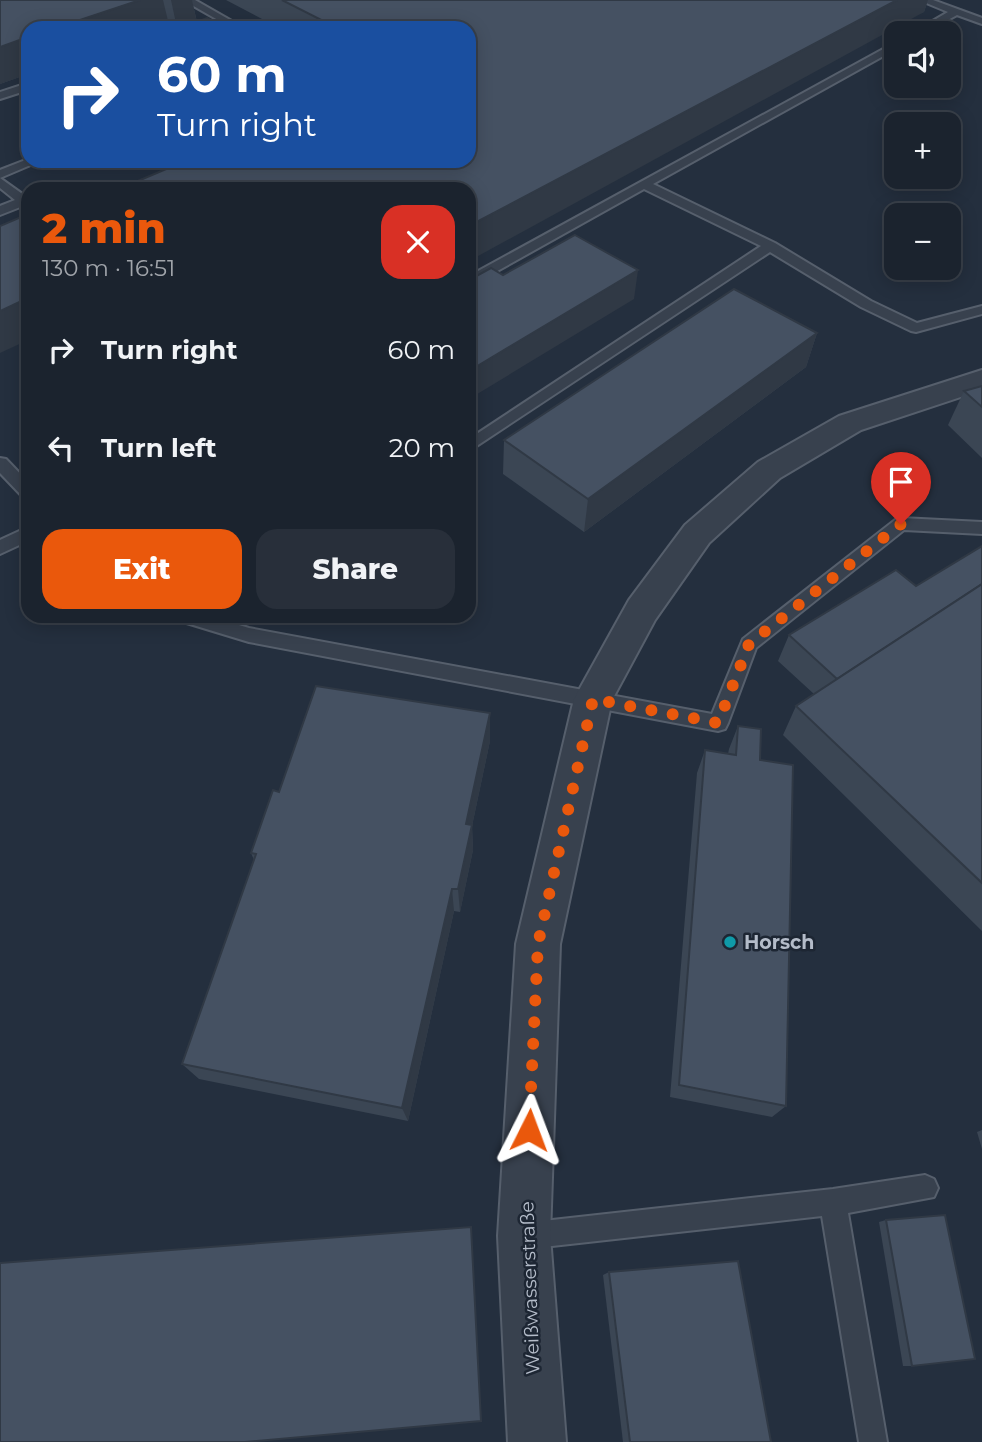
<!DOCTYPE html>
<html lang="en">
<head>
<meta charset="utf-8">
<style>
	:root { --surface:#1b232e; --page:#282f3a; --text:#f1f3f6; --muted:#a0a4aa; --line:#39404a; --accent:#ea580c }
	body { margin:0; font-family:Montserrat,sans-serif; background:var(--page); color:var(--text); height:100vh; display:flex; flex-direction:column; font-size:26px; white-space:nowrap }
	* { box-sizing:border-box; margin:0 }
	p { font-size:23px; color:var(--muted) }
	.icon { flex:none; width:38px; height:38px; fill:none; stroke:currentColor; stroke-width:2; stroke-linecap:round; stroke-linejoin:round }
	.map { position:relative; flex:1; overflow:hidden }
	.side { position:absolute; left:21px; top:182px; width:455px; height:441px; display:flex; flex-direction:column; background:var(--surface); border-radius:21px; box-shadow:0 4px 18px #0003,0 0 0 2px var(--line) }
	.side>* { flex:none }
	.hud { position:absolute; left:21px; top:21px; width:455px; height:147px; border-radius:21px; box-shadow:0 4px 18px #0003,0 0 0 2px var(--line); background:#1a4fa0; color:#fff; overflow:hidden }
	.fabs { position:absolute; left:884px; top:21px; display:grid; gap:14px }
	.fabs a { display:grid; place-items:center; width:77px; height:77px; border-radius:14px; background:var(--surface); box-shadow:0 4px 18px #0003,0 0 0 2px var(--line); font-size:35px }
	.pin { position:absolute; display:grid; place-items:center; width:60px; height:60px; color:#fff; margin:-72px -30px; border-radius:50% 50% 50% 0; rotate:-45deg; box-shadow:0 0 7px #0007 }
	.pin .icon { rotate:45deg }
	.me { position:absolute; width:77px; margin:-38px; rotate:3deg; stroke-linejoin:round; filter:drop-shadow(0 0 5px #0008) }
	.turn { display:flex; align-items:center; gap:24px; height:147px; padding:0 21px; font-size:32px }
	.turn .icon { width:91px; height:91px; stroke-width:2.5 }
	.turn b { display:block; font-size:49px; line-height:60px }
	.round { display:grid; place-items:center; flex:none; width:74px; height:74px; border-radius:21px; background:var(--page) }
	.headline { display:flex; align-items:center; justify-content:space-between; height:119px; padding:0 21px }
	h1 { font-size:42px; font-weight:800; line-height:52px; color:var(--accent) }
	.primary-button { display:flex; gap:14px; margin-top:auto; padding:14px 21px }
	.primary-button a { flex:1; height:80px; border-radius:21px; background:var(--accent); color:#fff; font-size:28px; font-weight:800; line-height:80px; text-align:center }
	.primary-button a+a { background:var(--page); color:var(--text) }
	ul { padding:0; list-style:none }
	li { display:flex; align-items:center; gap:21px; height:98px; padding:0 21px }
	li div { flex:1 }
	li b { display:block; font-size:26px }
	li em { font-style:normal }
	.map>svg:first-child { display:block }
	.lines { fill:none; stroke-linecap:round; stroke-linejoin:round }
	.service-casing { stroke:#565f6c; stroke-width:4 }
	.minor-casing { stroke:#565f6c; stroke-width:4 }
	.service { fill:#38414e; fill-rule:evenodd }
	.minor { fill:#38414e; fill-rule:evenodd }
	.wall { fill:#3b4654 }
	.shaded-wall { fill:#303945 }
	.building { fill:#455162; stroke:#303945; stroke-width:2 }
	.route { stroke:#ea580c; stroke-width:12; stroke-dasharray:0 21.6 }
	.culture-dot { fill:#0f9aa8; stroke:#1d2633; stroke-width:2.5 }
	.labels { text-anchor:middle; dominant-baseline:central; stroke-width:5; stroke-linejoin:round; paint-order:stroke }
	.poi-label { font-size:19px; font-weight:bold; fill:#b4bcc9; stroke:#1d2633; text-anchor:start }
	.street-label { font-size:19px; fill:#b4bcc9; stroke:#1d2633 }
</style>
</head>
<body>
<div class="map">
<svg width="982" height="1442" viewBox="0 0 982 1442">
	<rect width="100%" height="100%" fill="#242f3e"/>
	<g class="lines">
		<g class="service-casing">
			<g id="service">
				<path d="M183 0H195L244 28H232Z"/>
				<path d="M919 0H933L982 18V24L957 15 924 33H912L948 12Z"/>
				<path d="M896 42V49L653 184 775 243 871 301 917 323 982 306V314L916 332 911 331 861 307 770 252 469 451V439L761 246 644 189 474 284 469 285V276Z"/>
				<path d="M28 83V90L0 99V92Z"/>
				<path d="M28 159 40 161 0 178V170Z"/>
				<path d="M0 178 28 198V204L0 215V206L15 200 0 188Z"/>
				<path d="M0 458 6 459 28 482V498L22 496 0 473Z"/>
				<path d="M901 518 982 522V534L904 530 756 648 728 723 725 729 718 731 249 642 180 621 177 616H209L249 628 712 714 743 639 895 520Z"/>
				<path d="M28 527V541L0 554V540Z"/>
				<path d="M925 1175 934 1179 938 1188 934 1197 848 1213 887 1442H859L822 1216 525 1249 516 1245 512 1236 516 1227 525 1223 833 1189Z"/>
			</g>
		</g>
		<g class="minor-casing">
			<path id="minor" d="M982 370V390L861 430 780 478 709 543 655 620 612 700 560 944 550 1236 566 1442H508L498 1236 516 944 574 699 629 600 685 525 758 462 839 416Z"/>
		</g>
		<use href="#service" class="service"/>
		<use href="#minor" class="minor"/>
	</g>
	<g class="wall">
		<path d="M0 0H192L197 22 224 27V28H175L169 25 160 28H28V74L0 84Z"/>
		<path d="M226 0H928L924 12 469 161V28H279Z"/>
		<path d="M817 333 806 367 584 532 503 474 504 440Z"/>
		<path d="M982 386V458L948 425 964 391Z"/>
		<path d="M982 546V931L783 735 796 706 814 694 778 661 789 635 916 586Z"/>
		<path d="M490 713V741L472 826 473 850 460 912 454 911 408 1121 199 1079 182 1064 254 860 251 853 279 792Z"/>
		<path d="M738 726 760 760 786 1106 772 1117 670 1097 697 773 705 750 728 754 729 749Z"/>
		<path d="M982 1130V1149L977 1132Z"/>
		<path d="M886 1220 912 1366H903L879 1222Z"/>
		<path d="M609 1272 771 1442H623L603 1275Z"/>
	</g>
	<g class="shaded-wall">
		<path d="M140 0H163L169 25 160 28H56Z"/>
		<path d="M171 0H192L197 23 182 28H177Z"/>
		<path d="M897 0H928L924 12 469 261V226Z"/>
		<path d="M28 37V74L0 84V47Z"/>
		<path d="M638 270 634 299 469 399V371Z"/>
		<path d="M28 298V340L0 353V311Z"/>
		<path d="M817 333 806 367 584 532 588 499Z"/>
		<path d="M490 713V741L472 826 473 850 460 912 458 889 466 824Z"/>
		<path d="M452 889 454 911 408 1121 402 1108Z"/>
	</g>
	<g class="building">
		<path d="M0 0H140L56 28H28V37L0 47Z"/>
		<path d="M282 0H897L469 226V189H119L185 161H469V28H337Z"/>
		<path d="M207 18 224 27 221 28H185L183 27Z"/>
		<path d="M28 214V298L0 311V226Z"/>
		<path d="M575 235 638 270 469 371V294L472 292 469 291V280L491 268 503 275Z"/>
		<path d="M734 289 817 333 588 499 504 440Z"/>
		<path d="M982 386V407L964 391Z"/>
		<path d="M982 546V584L837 679 789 635 896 570 916 586Z"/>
		<path d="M982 584V883L796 706Z"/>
		<path d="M316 686 490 713 466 824 472 825 458 889H452L402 1108 182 1064 256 854 251 853 273 790 279 792Z"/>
		<path d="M738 726 761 729 760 760 793 765 786 1106 679 1085 705 750 736 755Z"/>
		<path d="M945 1215 975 1359 912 1366 886 1220Z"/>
		<path d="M471 1227 481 1421 245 1442H0V1263Z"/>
		<path d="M738 1261 771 1442H630L609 1272Z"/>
	</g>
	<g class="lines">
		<path class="route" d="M529 1130 538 944 593 699 718 723 749 644 901 524"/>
	</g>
	<circle class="culture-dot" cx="730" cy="942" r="7"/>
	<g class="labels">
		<g class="poi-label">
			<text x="744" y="942">Horsch</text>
		</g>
		<g class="street-label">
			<text transform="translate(530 1288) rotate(-92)">Weißwasserstraße</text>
		</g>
	</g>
</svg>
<div class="fabs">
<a><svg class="icon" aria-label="sound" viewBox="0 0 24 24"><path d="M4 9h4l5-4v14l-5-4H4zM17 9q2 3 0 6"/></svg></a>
<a>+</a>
<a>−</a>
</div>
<div class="pin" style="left:901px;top:524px;background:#d93025"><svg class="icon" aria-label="arrive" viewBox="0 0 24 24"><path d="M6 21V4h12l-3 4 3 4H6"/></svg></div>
<svg class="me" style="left:529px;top:1130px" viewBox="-20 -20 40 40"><path d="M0-17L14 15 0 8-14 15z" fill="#ea580c" stroke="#fff" stroke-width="4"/></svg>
<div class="hud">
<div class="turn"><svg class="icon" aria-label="right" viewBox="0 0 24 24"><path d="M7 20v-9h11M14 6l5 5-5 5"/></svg><div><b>60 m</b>Turn right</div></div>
</div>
<section class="side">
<div class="headline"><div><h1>2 min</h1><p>130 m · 16:51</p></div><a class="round" style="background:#d93025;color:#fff"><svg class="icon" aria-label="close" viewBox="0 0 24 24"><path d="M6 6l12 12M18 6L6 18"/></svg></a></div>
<ul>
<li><svg class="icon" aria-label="right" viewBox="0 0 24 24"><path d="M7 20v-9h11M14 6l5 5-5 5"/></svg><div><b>Turn right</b></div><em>60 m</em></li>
<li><svg class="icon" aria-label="left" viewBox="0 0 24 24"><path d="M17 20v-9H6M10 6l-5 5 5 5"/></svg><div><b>Turn left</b></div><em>20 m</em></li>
</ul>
<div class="primary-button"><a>Exit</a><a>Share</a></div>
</section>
</div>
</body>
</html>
